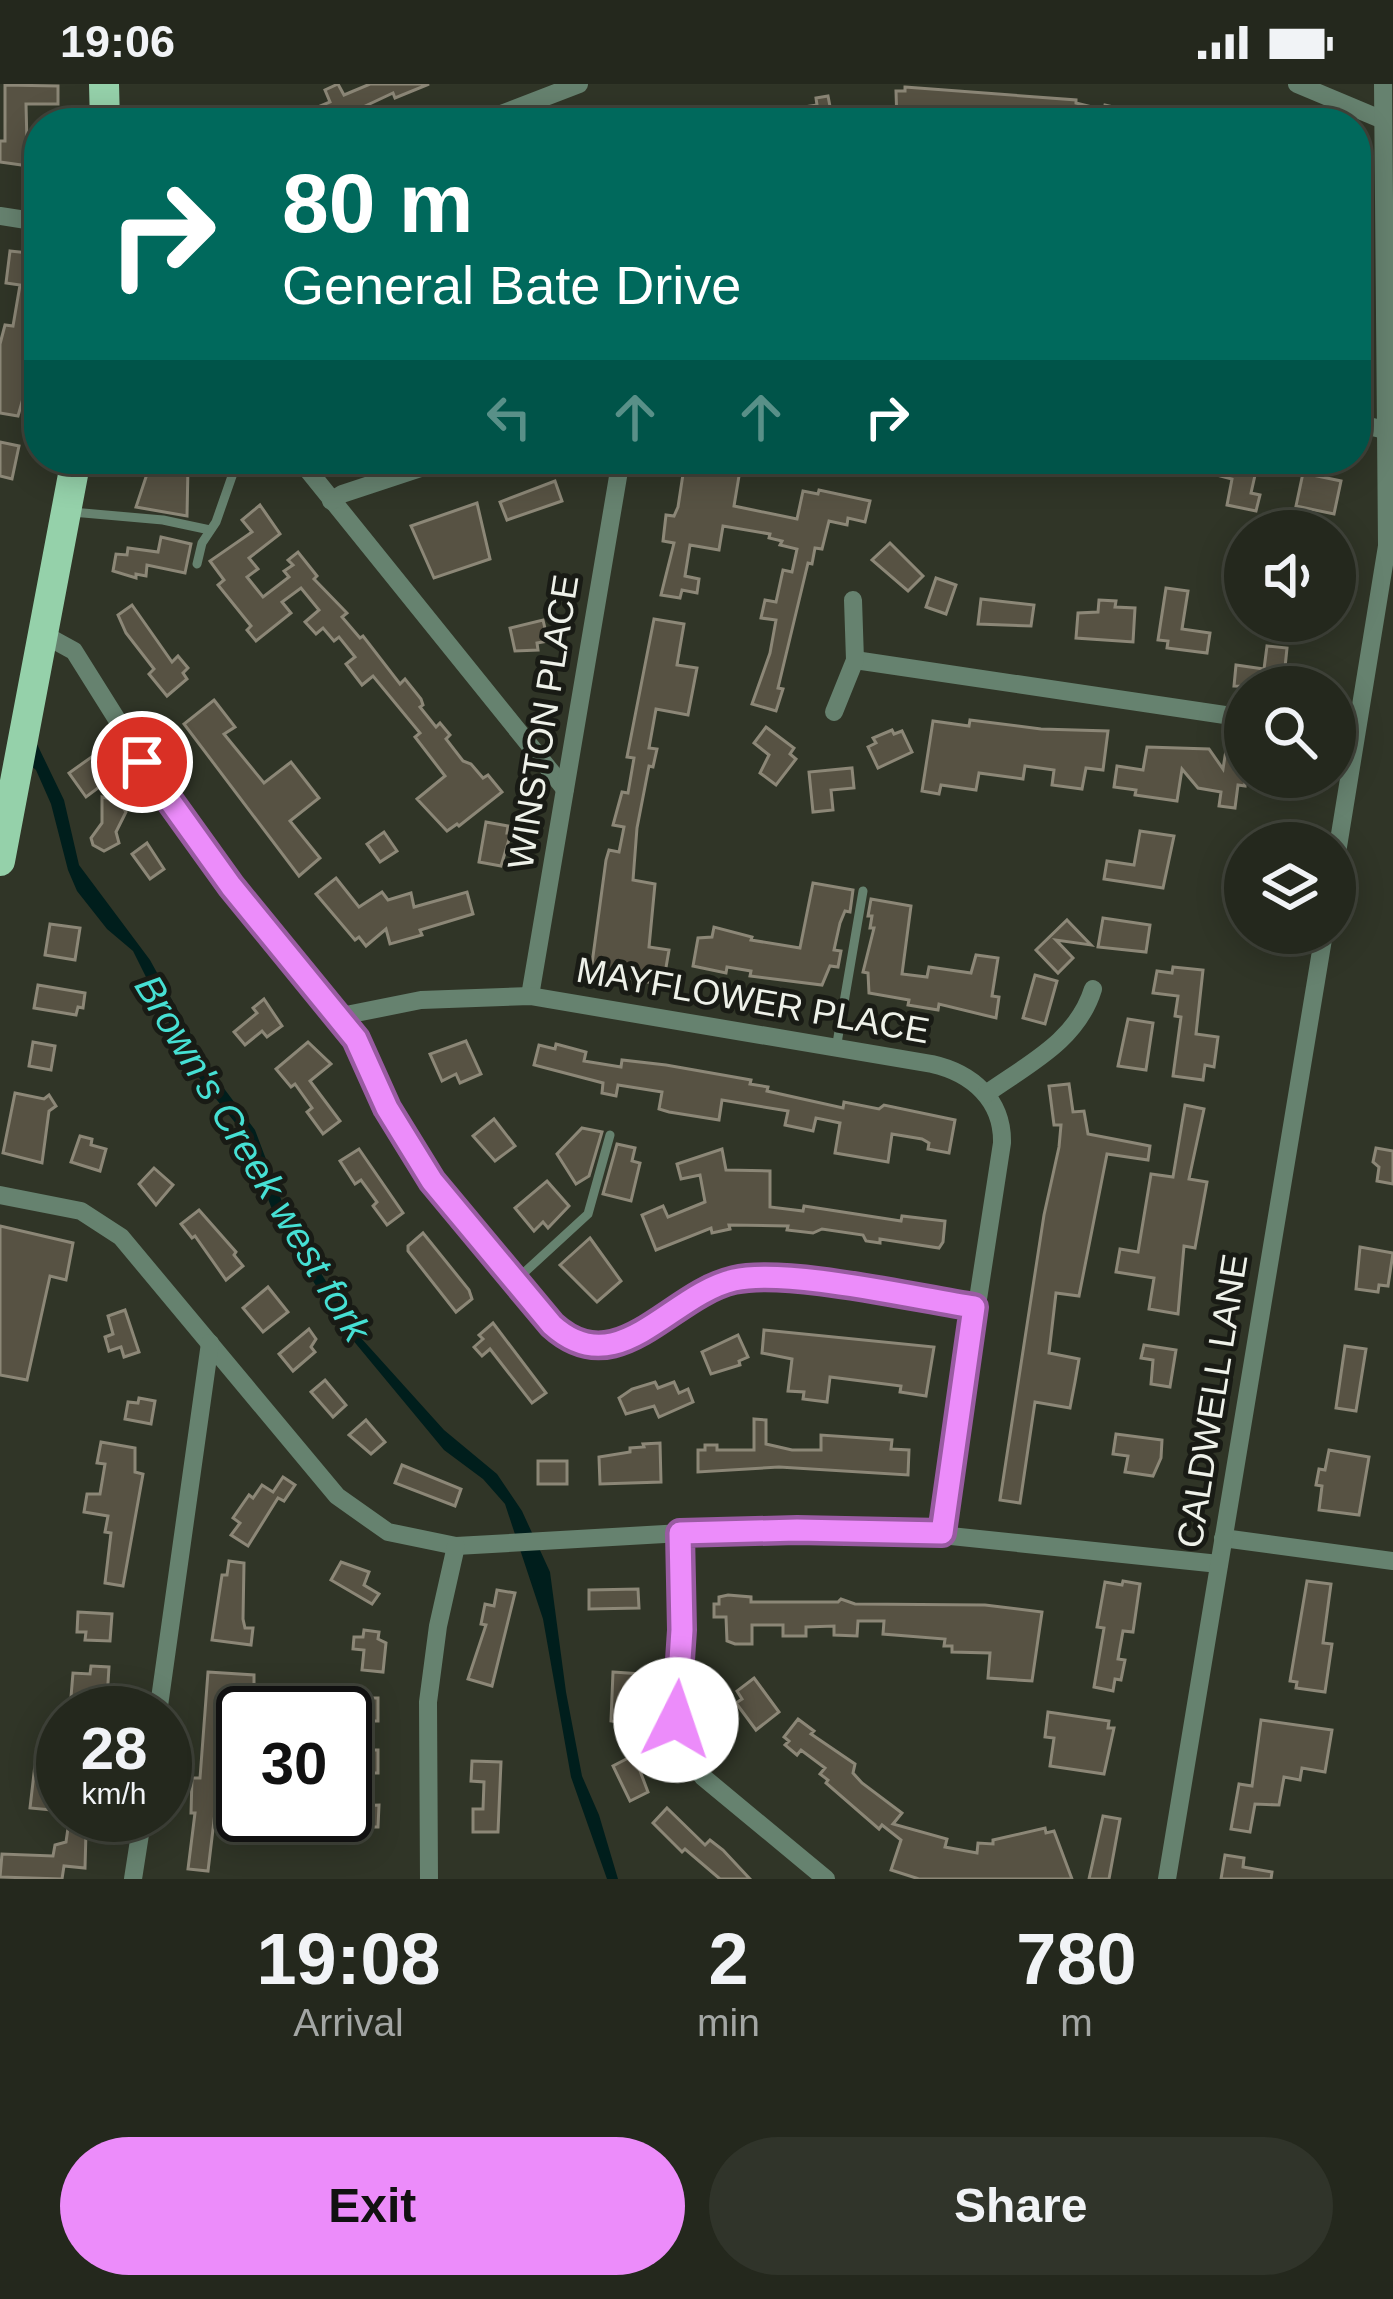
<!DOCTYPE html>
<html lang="en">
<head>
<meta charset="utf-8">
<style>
	:root { --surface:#24281d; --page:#30342a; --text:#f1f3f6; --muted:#a3a6a4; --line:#41443b; --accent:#ec8cfa }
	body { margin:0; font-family:Helvetica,sans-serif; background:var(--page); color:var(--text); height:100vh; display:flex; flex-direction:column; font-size:45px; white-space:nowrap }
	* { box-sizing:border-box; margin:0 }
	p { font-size:39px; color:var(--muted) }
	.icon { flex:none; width:66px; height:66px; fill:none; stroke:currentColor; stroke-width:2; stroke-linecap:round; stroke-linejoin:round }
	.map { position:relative; height:1795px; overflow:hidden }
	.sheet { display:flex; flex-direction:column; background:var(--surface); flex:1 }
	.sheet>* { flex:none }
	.hud { position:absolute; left:24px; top:24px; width:1347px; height:366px; border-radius:48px; box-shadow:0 6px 30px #0003,0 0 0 3px var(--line); background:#00695c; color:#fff; overflow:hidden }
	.controls { position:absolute; left:1224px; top:426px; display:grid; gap:24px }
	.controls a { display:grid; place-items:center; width:132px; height:132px; border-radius:50%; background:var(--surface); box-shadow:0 6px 30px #0003,0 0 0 3px var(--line); font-size:60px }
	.speed { position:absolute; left:36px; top:1602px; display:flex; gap:24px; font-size:60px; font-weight:700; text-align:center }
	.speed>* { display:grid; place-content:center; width:156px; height:156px; border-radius:50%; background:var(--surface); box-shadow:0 6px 30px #0003,0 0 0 3px var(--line); line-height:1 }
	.speed small { font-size:30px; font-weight:400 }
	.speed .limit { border:6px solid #111; border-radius:18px; background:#fff; color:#111 }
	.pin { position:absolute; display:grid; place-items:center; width:102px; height:102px; color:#fff; margin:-51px; border:6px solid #fff; border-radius:50%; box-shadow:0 3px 12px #0007 }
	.me { position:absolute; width:132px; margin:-66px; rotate:4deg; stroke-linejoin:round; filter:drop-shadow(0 0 9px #0008) }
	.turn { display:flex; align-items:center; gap:42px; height:252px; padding:0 60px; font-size:54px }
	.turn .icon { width:156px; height:156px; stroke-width:2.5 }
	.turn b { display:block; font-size:84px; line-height:102px }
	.lanes { display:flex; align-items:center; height:114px; padding:0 60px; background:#0003; justify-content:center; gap:60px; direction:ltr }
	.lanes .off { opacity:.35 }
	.eta { display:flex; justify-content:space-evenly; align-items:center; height:204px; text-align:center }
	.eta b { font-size:72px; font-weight:700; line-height:84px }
	.primary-button { display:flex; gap:24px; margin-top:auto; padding:24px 60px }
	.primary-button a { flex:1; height:138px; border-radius:72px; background:var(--accent); color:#111; font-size:48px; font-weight:700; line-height:138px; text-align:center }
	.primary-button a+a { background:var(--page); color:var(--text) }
	.status { display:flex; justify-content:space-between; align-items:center; height:84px; padding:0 60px; background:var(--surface); direction:ltr }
	.status svg { height:33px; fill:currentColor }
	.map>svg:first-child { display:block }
	.water { fill:#001e1c }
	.building { fill:#575243; stroke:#8c8777; stroke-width:3 }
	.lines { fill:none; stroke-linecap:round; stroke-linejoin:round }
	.service { stroke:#66826f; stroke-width:9 }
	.minor { stroke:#66826f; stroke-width:18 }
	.primary { stroke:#95d1aa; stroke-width:30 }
	.route-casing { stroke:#995ba2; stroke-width:30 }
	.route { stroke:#ec8cfa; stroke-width:21 }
	.labels { text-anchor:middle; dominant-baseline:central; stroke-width:10; stroke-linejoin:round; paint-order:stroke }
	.street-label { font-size:36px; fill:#eef1e9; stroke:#191b15 }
	.water-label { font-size:39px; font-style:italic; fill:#46e0d4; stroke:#191b15 }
</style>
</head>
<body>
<div class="status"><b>19:06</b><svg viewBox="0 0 49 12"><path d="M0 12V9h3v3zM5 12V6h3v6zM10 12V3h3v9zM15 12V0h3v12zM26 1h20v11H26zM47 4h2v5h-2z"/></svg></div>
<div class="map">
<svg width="1393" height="1795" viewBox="0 0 1393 1795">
	<rect width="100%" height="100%" fill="#303527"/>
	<path class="water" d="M35 656 64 716 79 781 150 876 211 987 255 1046 290 1139 361 1254 444 1346 497 1390 522 1427 550 1488 566 1608 582 1692 599 1731 618 1795H607L571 1693 543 1535 505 1420 483 1395 444 1366 342 1243 279 1143 241 1046 192 985 133 867 107 845 77 807 68 786 51 720 36 686 29 680Z"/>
	<g class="building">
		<path d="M338 0 344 11 370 0H429L395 14 393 9 329 39H280L330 18 325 6Z"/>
		<path d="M5 1 58 2V20H26L27 60 39 62 36 83 0 78V57H5Z"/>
		<path d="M905 3 1076 16V19L1104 26 1105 21 1162 34V39H1003V34L994 30 951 28V36L897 39 896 7H905Z"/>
		<path d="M828 12 833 38 782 39V33L805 28 804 23 817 21 816 14Z"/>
		<path d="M10 167 39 170 32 223 38 244 33 248 28 297 18 332 0 329V260L5 241 13 242 20 201 6 199Z"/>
		<path d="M0 358 19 362 12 395 0 392Z"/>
		<path d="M152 375 188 382 187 432 136 423Z"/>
		<path d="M1175 375 1258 378 1251 409 1260 411 1256 427 1227 421 1232 395 1175 380Z"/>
		<path d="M685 377 740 386 734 422 797 435 803 407 818 410 819 406 870 417 865 438 848 434 847 441 829 437 822 465 815 464 812 480 808 479 778 604 783 605 776 627 752 620 770 569 776 536 761 534 765 516 776 518 783 486 792 488 797 465 780 461 782 457 769 454 770 450 723 442 719 466 690 461 685 492 699 495 697 509 682 506 680 514 661 511 674 459 663 457 666 431 674 432 678 423Z"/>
		<path d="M1303 389 1341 397 1334 430 1296 422Z"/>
		<path d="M555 397 562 417 507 436 500 418Z"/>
		<path d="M477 419 490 475 434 494 411 442Z"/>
		<path d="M260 421 280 450 249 474 258 485 247 493 263 513 289 493 284 487 293 481 288 476 298 468 317 492 314 495 347 529 342 533 360 554 363 552 400 600 405 595 421 615 423 621 420 623 436 643 440 639 450 651 446 655 463 677 471 680 483 694 488 691 502 708 459 742 457 740 447 747 417 715 445 692 415 653 420 649 373 592 362 601 346 580 355 573 339 553 334 557 323 544 316 550 305 538 319 526 301 504 282 518 291 529 256 557 247 546 251 542 218 501 224 496 210 477 252 448 242 436Z"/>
		<path d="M161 453 191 460 185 489 147 481 146 492 136 490V494L113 487 116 470 127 471 128 464 158 468Z"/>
		<path d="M890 459 923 492 908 507 872 476Z"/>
		<path d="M936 494 956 501 946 530 926 523Z"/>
		<path d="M1166 504 1188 507 1182 545 1210 549 1207 569 1167 564 1168 557 1158 556Z"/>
		<path d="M981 515 1034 521 1031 542 978 540Z"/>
		<path d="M1099 516 1116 517 1115 523 1135 524 1133 558 1076 554 1078 529 1098 528Z"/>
		<path d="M132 521 172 578 178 572 188 584 183 589 187 595 167 612 149 590 154 585 126 549 118 531Z"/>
		<path d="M654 535 684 540 677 581 697 584 688 631 656 625 649 664 657 665 653 683 649 682 637 744 633 796 655 800 649 863 669 866 663 901 591 887 606 776 609 766 619 768 624 743 613 741 622 708 628 709 634 674 627 673Z"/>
		<path d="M543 536 548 557 537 559 538 566 515 567 510 544Z"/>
		<path d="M1267 562 1287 564 1283 603 1234 602 1236 581 1264 585Z"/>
		<path d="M214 616 235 643 224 650 264 699 291 678 319 714 290 737 320 774 299 792 184 640Z"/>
		<path d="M970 636 1041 645 1108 647 1103 686 1086 684 1082 705 1052 701 1054 686 1025 682 1023 695 979 689 976 706 941 701 939 710 922 707 933 637 969 642Z"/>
		<path d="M766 643 794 664 790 670 796 675 776 701 760 689 769 671 754 659Z"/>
		<path d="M892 646 894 650 902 647 912 668 878 684 868 663 876 659 873 654Z"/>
		<path d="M1147 663 1209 665 1223 685 1226 666 1244 669 1245 702 1238 701 1235 724 1219 722 1221 708 1198 704 1182 685 1177 717 1135 711 1136 706 1114 703 1117 682 1143 686Z"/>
		<path d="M93 672 110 695 86 713 69 689Z"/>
		<path d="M852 684 854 704 831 706 833 726 813 728 809 688Z"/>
		<path d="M102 713 119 717 126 728 116 748 119 759 104 767 93 761 91 754 102 739Z"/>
		<path d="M486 738 508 742 507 749H511L501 782 479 778Z"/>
		<path d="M1140 747 1174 752 1163 804 1104 795 1107 777 1134 781Z"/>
		<path d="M384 748 397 767 380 778 367 760Z"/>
		<path d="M147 759 164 785 150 795 132 770Z"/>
		<path d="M336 794 359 823 382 808 388 816 411 809 414 823 467 808 473 830 420 846 422 851 390 860 386 845 366 862 359 853 355 856 316 810Z"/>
		<path d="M813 799 853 806 850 828 845 827 840 839 834 866 841 867 838 883 830 882 822 901 750 892 751 887 727 883 726 889 693 882 698 854 712 853 714 843 752 853 751 856 800 864Z"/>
		<path d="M871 815 911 822 902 890 927 893 929 883 971 889 976 871 998 874 992 912 999 913 996 934 939 920 938 926 908 921 909 916 869 909 868 889 863 888 874 844H870L872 832H868Z"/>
		<path d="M1103 834 1150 841 1146 868 1098 863Z"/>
		<path d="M1067 836 1091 861 1056 856 1073 874 1058 889 1036 866Z"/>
		<path d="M50 840 80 844 75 876 45 871Z"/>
		<path d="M1173 883 1203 886 1196 950 1218 953 1214 983 1205 981 1203 996 1173 992 1181 933 1175 932 1178 912 1153 909 1157 887 1172 889Z"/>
		<path d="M1035 891 1057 897 1045 940 1023 934Z"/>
		<path d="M38 901 85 909 83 924 78 923 76 931 34 924Z"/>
		<path d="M264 915 282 942 267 953 262 947 245 961 234 948 257 929 253 924Z"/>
		<path d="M1128 935 1153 939 1146 986 1118 982Z"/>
		<path d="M466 957 481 990 460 999 456 990 442 997 430 970Z"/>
		<path d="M33 958 55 962 51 986 29 982Z"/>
		<path d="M308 958 331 980 310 997 340 1037 323 1050 307 1028 312 1024 295 1000 291 1003 276 985Z"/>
		<path d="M556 960 586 968 584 977 621 983 622 976 666 981 751 996 750 1000 768 1003 767 1007 843 1024 844 1018 879 1025 884 1021 955 1036 949 1069 928 1065 929 1059 922 1055 892 1050 888 1078 835 1069 840 1039 816 1034 813 1047 785 1041 788 1027 722 1016 719 1036 669 1028 659 1025 662 1008 618 1001 616 1012 602 1009 603 999 534 981 539 961 555 965Z"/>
		<path d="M1069 1000 1073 1028 1084 1027 1088 1050 1150 1062 1148 1076 1107 1070 1079 1212 1056 1209 1049 1269 1079 1275 1075 1298 1070 1324 1035 1318 1020 1419 1000 1416 1044 1131 1059 1063 1061 1041H1054L1049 1002Z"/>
		<path d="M15 1009 44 1015 49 1011 56 1022 49 1027 42 1079 3 1069Z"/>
		<path d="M1185 1021 1204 1025 1189 1095 1207 1098 1195 1164 1184 1162 1178 1230 1149 1225 1154 1194 1116 1188 1120 1165 1138 1168 1151 1090 1173 1093Z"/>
		<path d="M494 1035 515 1062 495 1077 473 1052Z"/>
		<path d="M582 1044 602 1048 589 1092 576 1100 557 1070Z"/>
		<path d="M80 1052 92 1055 91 1061 106 1065 100 1087 71 1078Z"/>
		<path d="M617 1060 635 1064 632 1077 640 1079 631 1117 603 1110Z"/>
		<path d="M1376 1064 1393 1067V1100L1377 1097 1379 1083 1373 1078Z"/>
		<path d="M359 1065 403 1129 387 1141 373 1122 377 1118 361 1096 355 1100 340 1077Z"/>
		<path d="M722 1065 726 1086 770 1087V1123L803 1127 804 1122 901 1137 902 1132 945 1137 943 1158 939 1164 880 1155V1159L866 1157 863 1151 822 1145 813 1149 787 1146 788 1142 729 1141 730 1145 712 1149 711 1144 656 1166 642 1131 663 1122 668 1133 705 1118 700 1091 681 1095 677 1080Z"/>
		<path d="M154 1084 173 1101 156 1121 139 1100Z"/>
		<path d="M547 1097 569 1122 548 1144 543 1138 534 1147 515 1124Z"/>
		<path d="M199 1126 236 1168 234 1171 243 1182 226 1196 195 1152 192 1154 181 1140Z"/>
		<path d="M0 1142 73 1159 66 1196 50 1192 27 1296 0 1291Z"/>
		<path d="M423 1149 469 1206 472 1215 456 1228 408 1167V1162Z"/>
		<path d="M590 1154 621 1197 597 1218 560 1181Z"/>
		<path d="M1360 1163 1393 1169 1388 1202 1379 1201 1378 1208 1356 1205Z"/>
		<path d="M268 1203 288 1228 263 1248 243 1224Z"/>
		<path d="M125 1226 139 1268 124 1273 121 1263 109 1267 105 1253 113 1250 108 1232Z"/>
		<path d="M493 1239 546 1309 532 1319 490 1265 482 1272 474 1263 483 1255 479 1251Z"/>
		<path d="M309 1245 316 1255 311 1263 315 1268 293 1287 279 1270Z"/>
		<path d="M764 1246 934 1263 926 1312 900 1308 901 1302 830 1293 827 1318 803 1315 804 1308 788 1307 792 1275 762 1269Z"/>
		<path d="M738 1251 748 1273 739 1277 740 1281 711 1290 702 1268Z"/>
		<path d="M1144 1261 1176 1266 1170 1303 1151 1300 1153 1276 1141 1274Z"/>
		<path d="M1345 1262 1366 1265 1356 1327 1336 1324Z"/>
		<path d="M325 1296 346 1321 333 1333 311 1308Z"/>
		<path d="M655 1298 658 1304 674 1298 679 1309 688 1305 693 1318 659 1333 654 1322 626 1330 619 1314 632 1305Z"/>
		<path d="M139 1314 155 1317 151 1340 125 1335 128 1318 138 1319Z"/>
		<path d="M754 1335 766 1336V1360L792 1366H821V1351L892 1356 891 1365 909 1366 908 1391 779 1383 698 1388V1366H705V1361H717V1366H754Z"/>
		<path d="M366 1336 385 1358 371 1370 349 1351Z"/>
		<path d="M1116 1350 1162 1356 1161 1374 1153 1392 1125 1388 1128 1372 1113 1370Z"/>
		<path d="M101 1358 135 1364V1388L143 1390 123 1502 105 1499 111 1449 105 1448 108 1432 84 1428 87 1410H100L105 1380 97 1379Z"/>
		<path d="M660 1359 661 1398 600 1400 599 1373 630 1368V1364L644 1363 643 1360Z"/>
		<path d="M1329 1366 1369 1373 1359 1431 1319 1426 1322 1402 1316 1401 1319 1385 1325 1386Z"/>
		<rect x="538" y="1377" width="29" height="23"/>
		<path d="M402 1381 461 1405 455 1422 395 1399Z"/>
		<path d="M283 1393 295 1401 284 1417 278 1414 248 1462 231 1451 240 1439 233 1434 249 1411 253 1414 262 1401 273 1408Z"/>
		<path d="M229 1477 244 1479 243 1535 245 1544H253L251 1561 212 1556 222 1491H227Z"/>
		<path d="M341 1478 369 1488 364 1501 379 1510 372 1520 331 1496Z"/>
		<path d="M1123 1497 1140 1500 1133 1548 1123 1547 1118 1575 1125 1576 1121 1596 1115 1595 1113 1607 1094 1603 1104 1544 1097 1543 1105 1498 1122 1501Z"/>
		<path d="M1307 1497 1331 1500 1323 1559 1332 1560 1325 1608 1296 1604 1297 1598 1290 1597Z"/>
		<path d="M638 1505 639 1524 589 1525V1506Z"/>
		<path d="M497 1506 515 1509 492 1602 468 1595 486 1541 481 1540 485 1520 494 1522Z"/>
		<path d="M728 1511 751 1513V1518H838L841 1515 855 1520 985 1521 1042 1528 1032 1597 988 1594 990 1569 952 1568V1562H944L945 1555 883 1550 884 1537H858L857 1552 834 1551V1542L806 1543V1552H783V1541H752V1560H735L727 1557 726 1533H714V1520H719V1513Z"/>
		<path d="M78 1528 112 1530 110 1557 85 1556 86 1548H77Z"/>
		<path d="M364 1546 379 1548 378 1555 386 1559 383 1588 362 1586 364 1566 353 1565 354 1553H363Z"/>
		<path d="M91 1582 109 1583 107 1615 71 1613 73 1589 90 1590Z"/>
		<path d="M208 1588 254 1591V1604L230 1603 208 1787 188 1785 195 1729H191L192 1694H200Z"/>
		<path d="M613 1588 641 1590 632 1640 611 1637Z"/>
		<path d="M754 1594 779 1628 756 1646 736 1619 742 1615 737 1607Z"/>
		<path d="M348 1614H378V1637H352Z"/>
		<path d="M1048 1628 1109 1637 1108 1644H1114L1104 1690 1050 1682 1054 1654 1045 1653Z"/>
		<path d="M798 1635 814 1647 811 1650 855 1680 853 1689 862 1699 902 1729 893 1740 947 1755 945 1763 977 1769 978 1759 993 1760V1756L1045 1744 1046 1749 1054 1747 1072 1795H919L891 1786 901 1756 882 1741 879 1745 826 1699 828 1696 820 1690 825 1684 801 1666 797 1671 785 1661 789 1657 784 1653Z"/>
		<path d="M1261 1636 1332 1646 1325 1688 1302 1684 1300 1696 1284 1693 1279 1721 1255 1720 1250 1748 1231 1745 1239 1700 1252 1702Z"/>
		<rect x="357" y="1666" width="21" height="23"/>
		<path d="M634 1671 648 1708 630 1717 613 1682Z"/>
		<path d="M36 1672 63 1675V1727L30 1724Z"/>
		<path d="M472 1677 501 1678 498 1748H473V1725H483L484 1698 471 1697Z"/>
		<path d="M379 1721 378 1743H350V1722Z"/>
		<path d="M667 1724 705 1761 710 1756 723 1766 750 1795H720L685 1765 682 1768 653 1739Z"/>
		<path d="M1103 1732 1120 1735 1109 1795H1089Z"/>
		<path d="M68 1744 86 1748 85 1784 64 1782 62 1795 0 1793 2 1770 53 1772 55 1761 66 1758Z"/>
		<path d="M1225 1771 1244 1774 1243 1783 1272 1788 1271 1795H1221Z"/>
	</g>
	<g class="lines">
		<g class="service">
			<path d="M72 428 163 436 210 446"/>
			<path d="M197 480 202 459 216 438 238 375"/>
			<path d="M836 965 863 807"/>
			<path d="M515 1197 588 1130 610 1051"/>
		</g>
		<g class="minor">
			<path d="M1297 0 1383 36"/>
			<path d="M478 39 579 0"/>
			<path d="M0 132 39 138"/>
			<path d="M1356 339 1389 347"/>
			<path d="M299 375 565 705"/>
			<path d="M331 417 342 410 448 375"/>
			<path d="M43 550 74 567 180 736 356 955 387 1024 432 1098 563 1251C620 1289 675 1214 728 1198 779 1183 916 1215 974 1223"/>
			<path d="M855 576 1245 634"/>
			<path d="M834 628 855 576 853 516"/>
			<path d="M1335 781 1387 462 1383 0"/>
			<path d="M530 912 621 375"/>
			<path d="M341 932 421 916 530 912 932 980C972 989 1003 1016 1002 1059L942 1449"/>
			<path d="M986 1010C1028 980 1077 957 1093 905"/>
			<path d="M0 1111 81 1127 121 1153 337 1412 388 1448 456 1462 734 1446H893L1219 1480"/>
			<path d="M680 1449 683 1507 675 1636 678 1658 703 1693 826 1795"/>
			<path d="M1223 1454 1393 1477"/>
			<path d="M158 1629 210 1259"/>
			<path d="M133 1795 143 1731"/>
			<path d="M429 1795 428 1618 438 1542 456 1462"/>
			<path d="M1167 1795 1324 849"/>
		</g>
		<g class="primary">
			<path d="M104 0 105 39"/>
			<path d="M0 777 76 375"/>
		</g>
	</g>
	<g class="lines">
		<g class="route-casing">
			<path id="route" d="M142 678 231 802 356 955 387 1024 432 1097 552 1241C618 1301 669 1211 734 1196 787 1184 915 1214 974 1223L942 1449 797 1446 680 1449 682 1546 676 1636"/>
		</g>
		<use href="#route" class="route"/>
	</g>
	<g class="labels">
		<g class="street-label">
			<text transform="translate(543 638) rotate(-81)">WINSTON PLACE</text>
			<text transform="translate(753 916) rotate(10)">MAYFLOWER PLACE</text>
			<text transform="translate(1212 1317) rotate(-81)">CALDWELL LANE</text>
		</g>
		<g class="water-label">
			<text transform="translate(253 1074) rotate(59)">Brown's Creek west fork</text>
		</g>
	</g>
</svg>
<div class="controls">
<a><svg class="icon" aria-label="sound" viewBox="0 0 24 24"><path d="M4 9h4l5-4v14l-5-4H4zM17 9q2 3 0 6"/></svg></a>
<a><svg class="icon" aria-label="search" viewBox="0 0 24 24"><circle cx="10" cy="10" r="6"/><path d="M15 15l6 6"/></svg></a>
<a><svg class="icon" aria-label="layers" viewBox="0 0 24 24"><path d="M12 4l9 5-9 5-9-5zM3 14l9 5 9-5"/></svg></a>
</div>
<div class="speed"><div>28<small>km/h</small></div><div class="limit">30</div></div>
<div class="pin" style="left:142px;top:678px;background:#d93025"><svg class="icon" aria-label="arrive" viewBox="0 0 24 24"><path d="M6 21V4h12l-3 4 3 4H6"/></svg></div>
<svg class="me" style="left:676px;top:1636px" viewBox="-20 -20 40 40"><circle r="19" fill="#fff"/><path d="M0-13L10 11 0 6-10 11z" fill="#ec8cfa"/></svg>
<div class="hud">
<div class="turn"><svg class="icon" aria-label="right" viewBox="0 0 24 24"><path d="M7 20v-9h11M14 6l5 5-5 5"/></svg><div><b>80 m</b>General Bate Drive</div></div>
<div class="lanes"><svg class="icon off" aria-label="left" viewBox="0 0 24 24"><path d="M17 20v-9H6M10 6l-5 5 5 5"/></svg><svg class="icon off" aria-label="ahead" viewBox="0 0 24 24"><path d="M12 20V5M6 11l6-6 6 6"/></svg><svg class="icon off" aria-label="ahead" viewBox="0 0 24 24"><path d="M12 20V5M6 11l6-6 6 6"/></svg><svg class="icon" aria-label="right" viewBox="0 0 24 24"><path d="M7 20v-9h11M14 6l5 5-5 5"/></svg></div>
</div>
</div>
<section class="sheet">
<div class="eta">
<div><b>19:08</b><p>Arrival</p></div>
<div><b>2</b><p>min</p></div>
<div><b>780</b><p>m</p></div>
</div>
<div class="primary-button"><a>Exit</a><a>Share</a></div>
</section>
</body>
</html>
